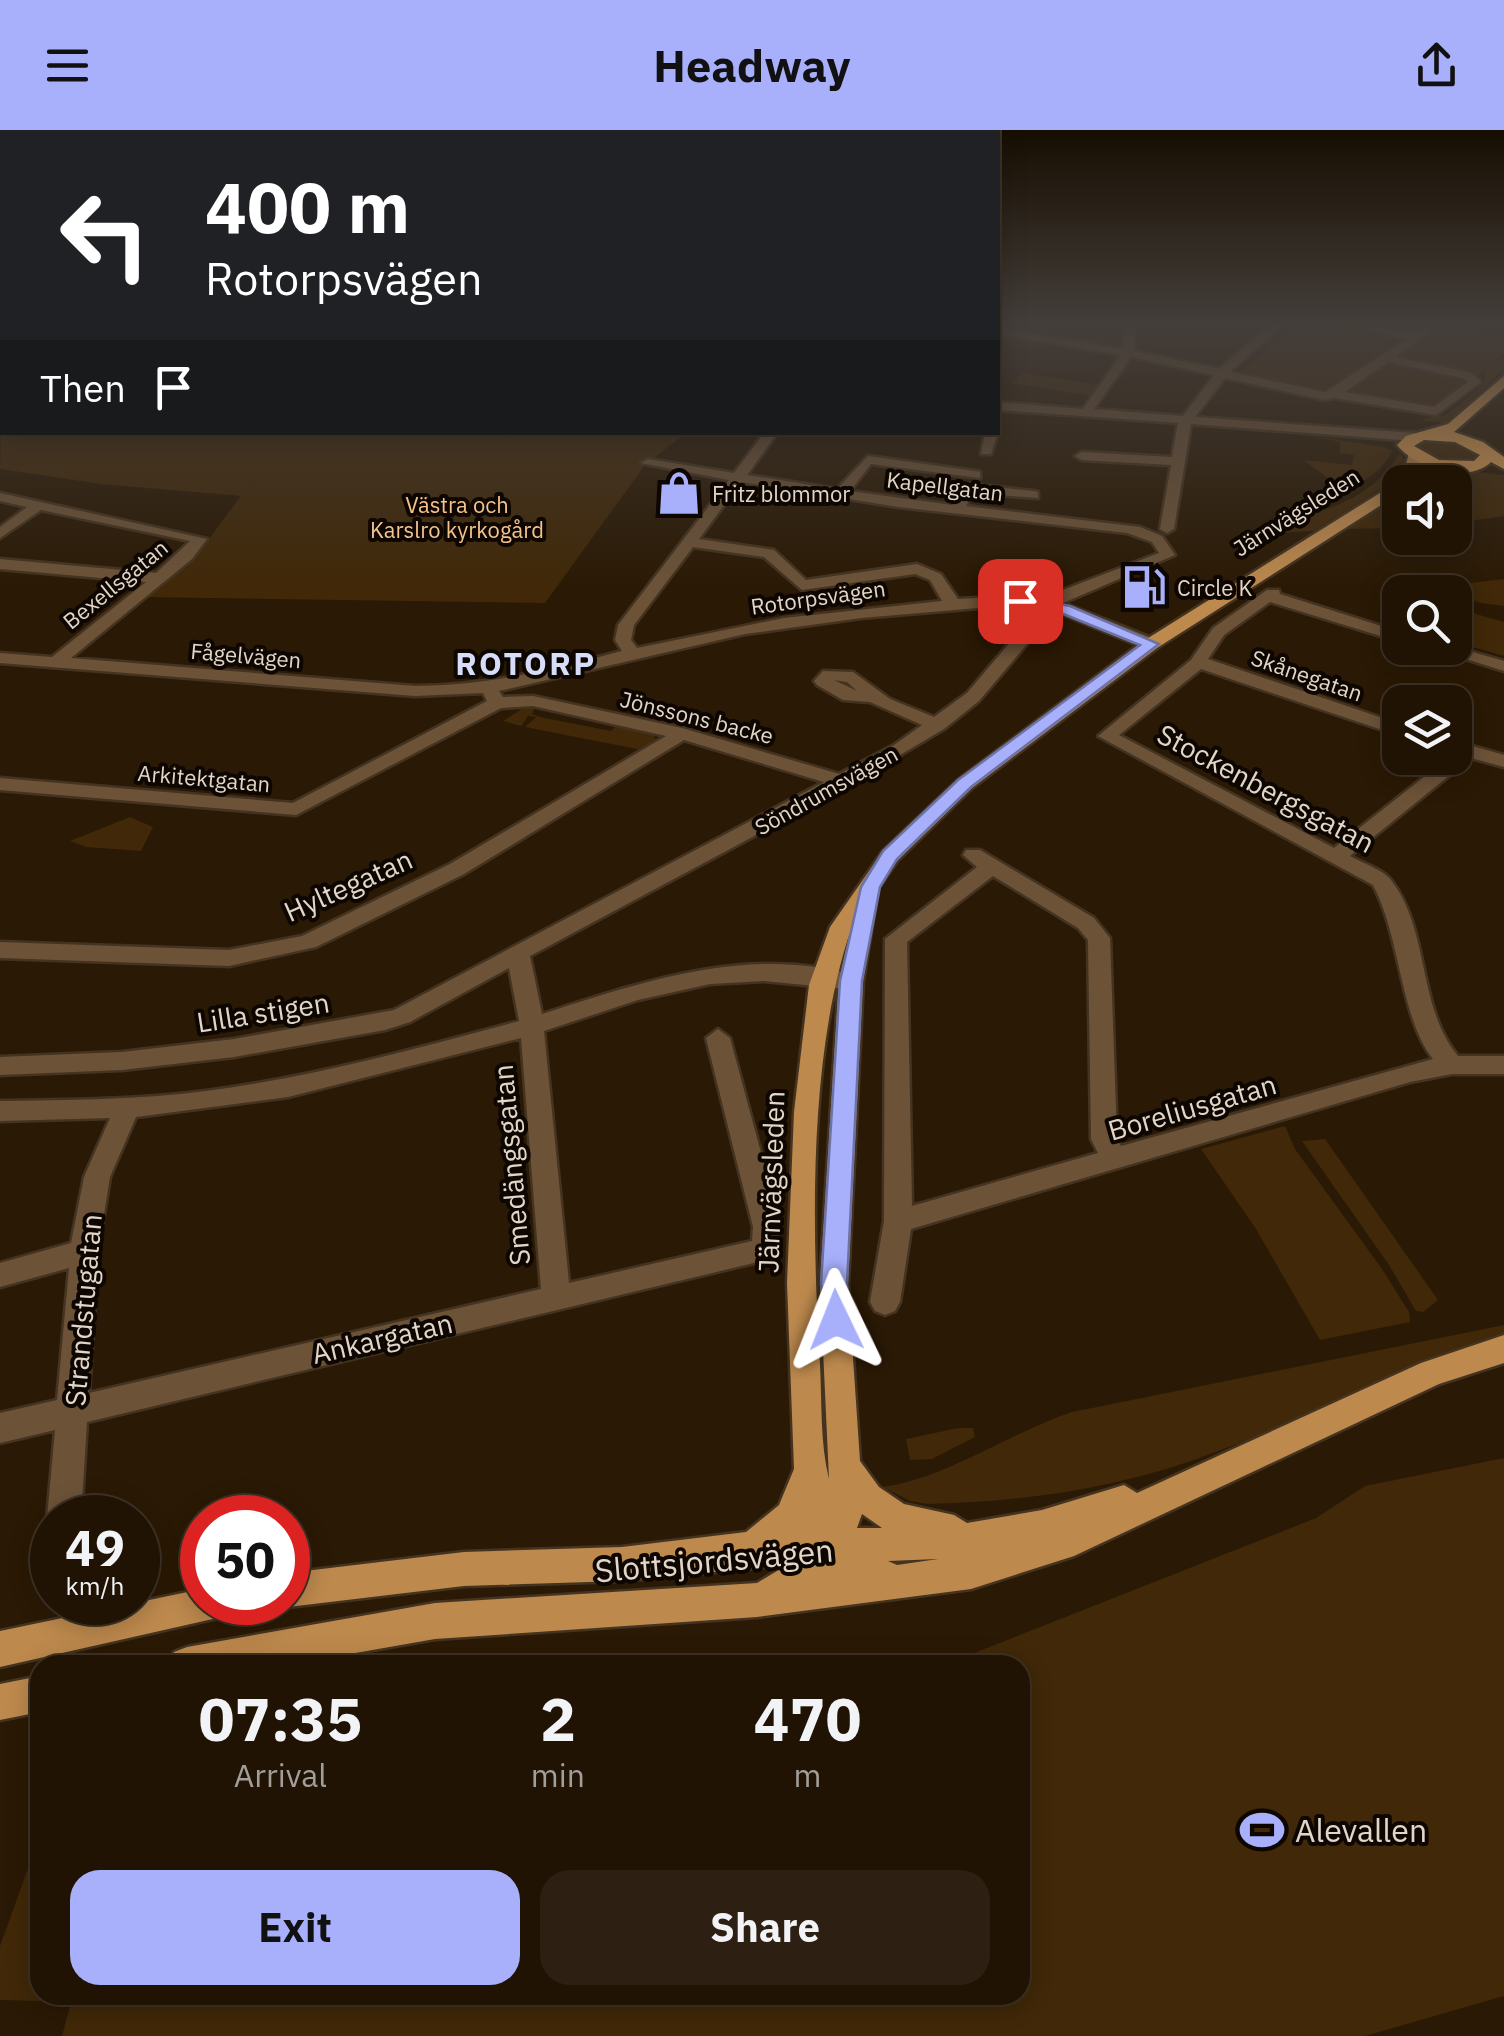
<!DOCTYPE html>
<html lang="en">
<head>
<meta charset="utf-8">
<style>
	:root { --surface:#201303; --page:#2d2012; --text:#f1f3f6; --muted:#a29e9a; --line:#3d3225; --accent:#a8b0fc }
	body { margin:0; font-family:"IBM Plex Sans",sans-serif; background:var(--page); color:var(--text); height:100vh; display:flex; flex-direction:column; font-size:38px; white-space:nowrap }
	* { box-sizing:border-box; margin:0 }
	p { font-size:32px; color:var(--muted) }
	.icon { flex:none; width:55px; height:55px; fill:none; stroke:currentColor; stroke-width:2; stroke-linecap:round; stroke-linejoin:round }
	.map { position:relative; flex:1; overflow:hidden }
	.side { position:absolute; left:30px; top:1525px; width:1000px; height:350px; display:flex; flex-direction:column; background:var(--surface); border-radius:30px; box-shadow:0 5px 25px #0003,0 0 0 2px var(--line) }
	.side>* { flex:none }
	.banner { position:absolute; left:0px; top:0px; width:1000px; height:305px; box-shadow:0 5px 25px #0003,0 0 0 2px var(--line); background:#202124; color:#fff; overflow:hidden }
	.fabs { position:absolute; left:1382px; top:335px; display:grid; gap:20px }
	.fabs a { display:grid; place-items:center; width:90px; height:90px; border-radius:20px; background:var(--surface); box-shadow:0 5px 25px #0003,0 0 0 2px var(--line); font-size:50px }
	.speed { position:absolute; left:30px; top:1365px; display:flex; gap:20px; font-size:50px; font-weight:700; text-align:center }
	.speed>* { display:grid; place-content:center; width:130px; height:130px; border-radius:50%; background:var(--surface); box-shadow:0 5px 25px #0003,0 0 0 2px var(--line); line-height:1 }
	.speed small { font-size:25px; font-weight:400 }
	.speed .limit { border:15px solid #d22; background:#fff; color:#111 }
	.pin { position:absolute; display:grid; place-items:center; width:85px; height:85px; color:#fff; margin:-42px; border-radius:20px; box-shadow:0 5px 15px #0006 }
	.me { position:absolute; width:110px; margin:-55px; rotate:358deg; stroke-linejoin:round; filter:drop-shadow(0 0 8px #0008) }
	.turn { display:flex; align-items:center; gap:35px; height:210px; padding:0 40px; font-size:45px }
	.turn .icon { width:130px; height:130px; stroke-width:2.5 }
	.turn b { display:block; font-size:70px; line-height:85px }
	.then { display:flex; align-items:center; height:95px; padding:0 40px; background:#0003; gap:20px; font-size:38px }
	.eta { display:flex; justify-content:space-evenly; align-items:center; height:170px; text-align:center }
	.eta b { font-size:60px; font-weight:700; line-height:70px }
	.action { display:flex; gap:20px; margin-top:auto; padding:20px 40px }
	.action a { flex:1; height:115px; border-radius:30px; background:var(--accent); color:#111; font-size:40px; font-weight:700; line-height:115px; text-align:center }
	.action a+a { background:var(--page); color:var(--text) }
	header { display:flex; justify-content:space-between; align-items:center; height:130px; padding:0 40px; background:var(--accent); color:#111; font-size:45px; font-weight:700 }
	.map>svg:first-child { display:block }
	.green { fill:#402808 }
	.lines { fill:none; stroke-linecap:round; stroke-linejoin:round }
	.minor-casing { stroke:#443320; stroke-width:5 }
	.major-casing { stroke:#443320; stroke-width:5 }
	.highway-casing { stroke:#443320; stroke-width:5 }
	.minor { fill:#6c5338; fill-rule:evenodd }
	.major { fill:#bd894d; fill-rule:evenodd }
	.highway { fill:#dd9e54; fill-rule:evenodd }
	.route { fill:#a8b0fc; stroke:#6d72a4; stroke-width:2.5 }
	.labels { text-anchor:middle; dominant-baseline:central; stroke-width:8; stroke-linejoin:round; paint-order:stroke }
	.far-street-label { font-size:22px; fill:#e2d6c9; stroke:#0d0601 }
	.far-poi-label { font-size:22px; fill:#e2d6c9; stroke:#0d0601; text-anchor:start }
	.far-park-label { font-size:22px; fill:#f4c38e; stroke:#0d0601 }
	.street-label { font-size:28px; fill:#e2d6c9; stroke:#0d0601 }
	.far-district-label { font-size:32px; font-weight:bold; letter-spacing:2.5px; fill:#d7dcf9; stroke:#0d0601 }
	.near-street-label { font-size:32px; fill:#e2d6c9; stroke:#0d0601 }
	.near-poi-label { font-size:32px; fill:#e2d6c9; stroke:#0d0601; text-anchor:start }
</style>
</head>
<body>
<header><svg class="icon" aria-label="menu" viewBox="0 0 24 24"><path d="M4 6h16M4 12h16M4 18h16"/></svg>Headway<svg class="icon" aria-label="share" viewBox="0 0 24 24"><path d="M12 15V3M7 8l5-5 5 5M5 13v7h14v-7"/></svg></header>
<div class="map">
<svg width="1504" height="1906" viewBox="0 0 1504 1906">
	<rect width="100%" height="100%" fill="#2a1904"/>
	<g class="green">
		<path d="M1304 193 1351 194 1407 208 1329 261 1246 246 1240 240Z"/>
		<path d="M1445 195 1504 207V223L1488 238 1504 228V239L1447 293 1420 290 1447 284 1484 254 1485 241 1431 278 1344 264Z"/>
		<path d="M1021 243 1100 255 1092 266 1012 253Z"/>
		<path d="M2 250V302L686 303 645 335 545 473 145 467 197 425 241 366 101 354 0 339Z"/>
		<path d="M1307 305 1383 317 1393 321 1380 339 1354 358 1328 348 1303 330 1352 335 1354 325 1340 323V312Z"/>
		<path d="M1425 309 1453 310 1480 323 1481 327C1460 339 1432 331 1414 317Z"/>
		<path d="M1400 323 1408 336 1398 348 1314 401 1276 403 1274 399C1321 377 1366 377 1400 323Z"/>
		<path d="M1467 341 1504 345V386L1455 393V352H1425Z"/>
		<path d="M1400 365V398L1343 399Z"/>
		<path d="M1504 449V476L1481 473 1444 460 1446 456Z"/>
		<path d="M1455 478 1504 492V526L1455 512Z"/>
		<path d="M530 574 536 575 532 584 540 587 611 601 620 592 654 603 656 612 642 620 525 597 536 587 528 586 521 596 503 591Z"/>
		<path d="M130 687 153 697 141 721 86 717 70 711Z"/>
		<path d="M1285 996 1295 1019 1382 1139 1409 1182 1410 1192 1320 1210 1256 1099 1201 1019Z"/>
		<path d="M1325 1009 1438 1170 1423 1182 1416 1181 1389 1135 1302 1011Z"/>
		<path d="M1504 1195V1204C1404 1237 1312 1287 1213 1323 1121 1358 1025 1372 927 1374L910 1371 883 1357C947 1348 1009 1303 1072 1282Z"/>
		<path d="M958 1298H973L975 1307 932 1329 910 1330 906 1309Z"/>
		<path d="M1504 1328V1866L1365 1906H62L73 1865H1020V1535H944L1316 1388 1365 1356Z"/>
		<path d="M40 1705 42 1865 40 1871 0 1870V1816Z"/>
	</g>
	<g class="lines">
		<g class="minor-casing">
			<g id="minor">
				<path d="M1125 193H1135L1134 221 1219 239 1273 193H1284L1230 242 1325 262 1407 209 1341 193 1415 203 1431 193H1442L1396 227 1471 243 1481 252 1436 285 1334 268 1325 270 1225 248 1195 287 1415 303 1421 307 1415 311 1191 294 1174 399 1167 403 1160 399 1171 335 1082 330 1075 326 1082 322 1172 327 1178 293 998 280V272L1083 279 1121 225 998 204V198L1123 219ZM1131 227 1214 245 1183 286 1094 279ZM1388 232 1463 248 1468 252 1434 277 1345 262Z"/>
				<path d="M998 301V302L991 324H981L985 302Z"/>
				<path d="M765 302H778L747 345 837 359 868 326 975 341 980 342V348L871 334 850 361 952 375 963 355 968 354 1033 361 1038 362V368L973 363 966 376 1140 397 1162 406 1175 425 1063 473 1157 510V518H1145L1055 481 979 571 944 599 846 657 530 826 542 884C642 852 748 815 854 845L858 851 846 859 764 851 710 854 638 870 544 901 569 1153 752 1111 753 1097 706 908 718 899 730 908 781 1097 775 1128 87 1292 81 1388H52V1400L47 1388 55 1300 0 1313V1283L57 1270 69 1138 0 1157V1133L71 1113 84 1047 110 988 0 991V971C69 970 138 970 206 961 312 947 416 919 519 891L509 838 410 892 385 900 234 927 122 940 0 945V927L122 922 234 909 394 880 824 652 684 610 464 744 316 817 229 836 0 828V812L229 820 302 806 450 734 666 606 533 576 501 578 296 685 0 660V648L293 673 487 571 483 563 415 566 0 533V523L52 527 146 452 0 439V429L156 443 190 411 41 380 0 408V397L27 377 0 371V363L207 409 192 429 71 528 415 556C487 556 553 539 622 521L615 510 618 495 729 350 641 333 648 329 734 343ZM741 352 899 377 1127 403 1152 412 1159 423 1055 463 1049 469 1013 466 958 469 941 444 917 434 806 450 774 420 699 409ZM693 417 764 427 802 460 915 444 930 450 942 471 784 488 637 518 631 510 634 495ZM1013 475 1040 477 967 563 934 587 890 569 853 542 823 541 814 551 817 555 843 570 870 572 922 595 894 615 839 644 682 598 533 566 503 567 499 561 745 504 861 488ZM834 550 847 552 857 561ZM521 908 541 1159 89 1263 98 1122 110 1047 136 987 288 967Z"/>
				<path d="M1267 460H1279L1280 464 1400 502V512L1270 472 1224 505 1208 529 1400 594V606L1201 539 1119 605 1334 718 1448 628H1455V611L1504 625V637L1471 628 1350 726C1362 733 1382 739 1391 750 1430 800 1417 877 1458 926H1504V944H1452L1410 952 911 1099 900 1172 895 1181 885 1185 875 1181 870 1172 884 1091 885 809 977 737 963 725 966 720H980L1094 788 1110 808 1117 1009 1121 1016 1433 929C1400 888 1401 807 1373 755L1098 606 1191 530 1213 498ZM993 746 1078 798 1088 810 1091 1009 1098 1023 912 1076 907 812Z"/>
				<path d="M1455 517 1504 531V541L1431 518Z"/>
			</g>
		</g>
		<g class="major-casing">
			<g id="major">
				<path d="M1409 323 1421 326 1419 339 1411 347 1454 332 1461 336 1422 352H1400V363L1157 518 972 658 897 731 878 758 863 851 848 1154 860 1331 879 1357 904 1374 954 1385 967 1393 1042 1380 1124 1355 1137 1363 1421 1233 1504 1205V1233L1439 1254 1074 1426 971 1459 757 1487 435 1509 287 1535H169L174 1522 187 1517 435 1473 757 1453 787 1435 622 1451 464 1456 288 1477 277 1472H288V1443L464 1422 622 1417 746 1402 779 1375 794 1339 787 1153 794 982 809 855 830 797 883 721 958 650 1145 510 1380 363 1405 338ZM850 802 839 851 820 1154 829 1349C820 1313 822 1272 820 1235 812 1100 808 930 850 802ZM862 1384 882 1398H857ZM938 1429 897 1435 888 1431Z"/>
				<path d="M202 1459V1472H240L235 1484 0 1537V1501Z"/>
				<path d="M40 1546V1582L0 1590V1554Z"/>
			</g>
		</g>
		<g class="highway-casing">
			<path id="highway" d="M1504 246V258L1454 302 1483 312 1504 327V339L1491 332C1467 355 1415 338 1397 315L1406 306 1448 294ZM1424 310 1455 312 1480 325 1474 331 1439 330 1414 316Z"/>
		</g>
		<use href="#minor" class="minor"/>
		<use href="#major" class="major"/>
		<use href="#highway" class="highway"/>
	</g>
	<linearGradient id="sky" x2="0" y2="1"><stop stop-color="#170e02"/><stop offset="0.42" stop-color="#443e3a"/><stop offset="1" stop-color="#443e3a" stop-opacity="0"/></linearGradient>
	<rect width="1504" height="459" fill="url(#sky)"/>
	<path class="route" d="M1020 467 1070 476 1159 514 971 657 897 729 880 757 862 851 847 1154 849 1190 845 1198 836 1201 827 1198 821 1154 840 851 861 757 883 721 958 650 1140 515 1061 483 1015 474V468Z"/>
	<defs>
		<g id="shop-bare" transform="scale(3.45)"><path d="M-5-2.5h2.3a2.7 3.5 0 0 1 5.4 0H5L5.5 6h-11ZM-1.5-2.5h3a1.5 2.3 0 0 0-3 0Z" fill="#a8b0fc" stroke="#0d0601" stroke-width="2.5" paint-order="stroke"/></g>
		<g id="fuel-bare" transform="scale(3.45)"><path d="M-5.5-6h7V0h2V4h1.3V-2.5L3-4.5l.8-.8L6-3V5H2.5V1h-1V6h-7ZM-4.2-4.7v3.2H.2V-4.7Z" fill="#a8b0fc" stroke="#0d0601" stroke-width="2.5" paint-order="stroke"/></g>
		<g id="stadium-bare" transform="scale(3.45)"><path d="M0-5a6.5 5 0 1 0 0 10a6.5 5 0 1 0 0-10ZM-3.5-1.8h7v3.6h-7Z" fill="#a8b0fc" stroke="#0d0601" stroke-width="2.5" paint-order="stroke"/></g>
	</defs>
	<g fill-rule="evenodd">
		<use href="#shop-bare" x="679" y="363"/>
		<use href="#fuel-bare" x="1144" y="457"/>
		<use href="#stadium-bare" x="1262" y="1700"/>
	</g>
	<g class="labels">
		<g class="far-street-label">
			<text transform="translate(945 356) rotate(7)">Kapellgatan</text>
			<text transform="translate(1296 382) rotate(-32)">Järnvägsleden</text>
			<text transform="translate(115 454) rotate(-39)">Bexellsgatan</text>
			<text transform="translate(818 467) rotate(-8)">Rotorpsvägen</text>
			<text transform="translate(246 525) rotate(5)">Fågelvägen</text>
			<text transform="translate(1307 545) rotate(19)">Skånegatan</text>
			<text transform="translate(697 587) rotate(14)">Jönssons backe</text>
			<text transform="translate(204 648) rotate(5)">Arkitektgatan</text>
			<text transform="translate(826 660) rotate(-29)">Söndrumsvägen</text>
		</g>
		<g class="far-poi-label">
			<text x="712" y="363">Fritz blommor</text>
			<text x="1177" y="457">Circle K</text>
		</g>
		<g class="far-park-label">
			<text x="457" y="374">Västra och<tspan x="457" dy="25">Karslro kyrkogård</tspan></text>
		</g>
		<g class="street-label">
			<text transform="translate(1266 658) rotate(28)">Stockenbergsgatan</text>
			<text transform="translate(348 755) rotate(-24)">Hyltegatan</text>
			<text transform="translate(263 882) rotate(-9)">Lilla stigen</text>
			<text transform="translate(1192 977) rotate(-16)">Boreliusgatan</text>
			<text transform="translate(511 1035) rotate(-95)">Smedängsgatan</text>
			<text transform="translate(771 1052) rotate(-88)">Järnvägsleden</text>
			<text transform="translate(83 1180) rotate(-85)">Strandstugatan</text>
			<text transform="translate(382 1208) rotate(-13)">Ankargatan</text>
		</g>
		<g class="far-district-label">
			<text x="526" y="533">ROTORP</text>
		</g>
		<g class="near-street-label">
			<text transform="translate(714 1430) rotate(-5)">Slottsjordsvägen</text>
		</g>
		<g class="near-poi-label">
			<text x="1295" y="1700">Alevallen</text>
		</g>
	</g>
</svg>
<div class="fabs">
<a><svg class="icon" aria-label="sound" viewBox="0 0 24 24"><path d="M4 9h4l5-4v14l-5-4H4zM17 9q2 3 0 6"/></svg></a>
<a><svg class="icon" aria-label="search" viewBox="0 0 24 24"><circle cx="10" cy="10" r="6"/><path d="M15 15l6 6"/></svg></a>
<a><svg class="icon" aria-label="layers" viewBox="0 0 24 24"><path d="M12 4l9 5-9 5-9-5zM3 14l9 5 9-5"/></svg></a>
</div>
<div class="speed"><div>49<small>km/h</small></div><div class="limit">50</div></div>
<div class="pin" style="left:1020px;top:471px;background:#d93025"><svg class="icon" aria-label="arrive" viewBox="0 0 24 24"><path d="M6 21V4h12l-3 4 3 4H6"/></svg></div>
<svg class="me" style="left:836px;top:1190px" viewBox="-20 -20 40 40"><path d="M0-17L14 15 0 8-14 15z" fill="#a8b0fc" stroke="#fff" stroke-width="4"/></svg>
<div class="banner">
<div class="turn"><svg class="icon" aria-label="left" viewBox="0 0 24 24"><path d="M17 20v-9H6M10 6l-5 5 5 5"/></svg><div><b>400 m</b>Rotorpsvägen</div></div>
<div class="then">Then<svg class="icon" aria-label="arrive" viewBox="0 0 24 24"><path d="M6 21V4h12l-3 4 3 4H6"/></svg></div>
</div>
<section class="side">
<div class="eta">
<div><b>07:35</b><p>Arrival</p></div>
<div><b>2</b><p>min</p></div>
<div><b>470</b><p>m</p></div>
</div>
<div class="action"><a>Exit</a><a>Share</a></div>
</section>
</div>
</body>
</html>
